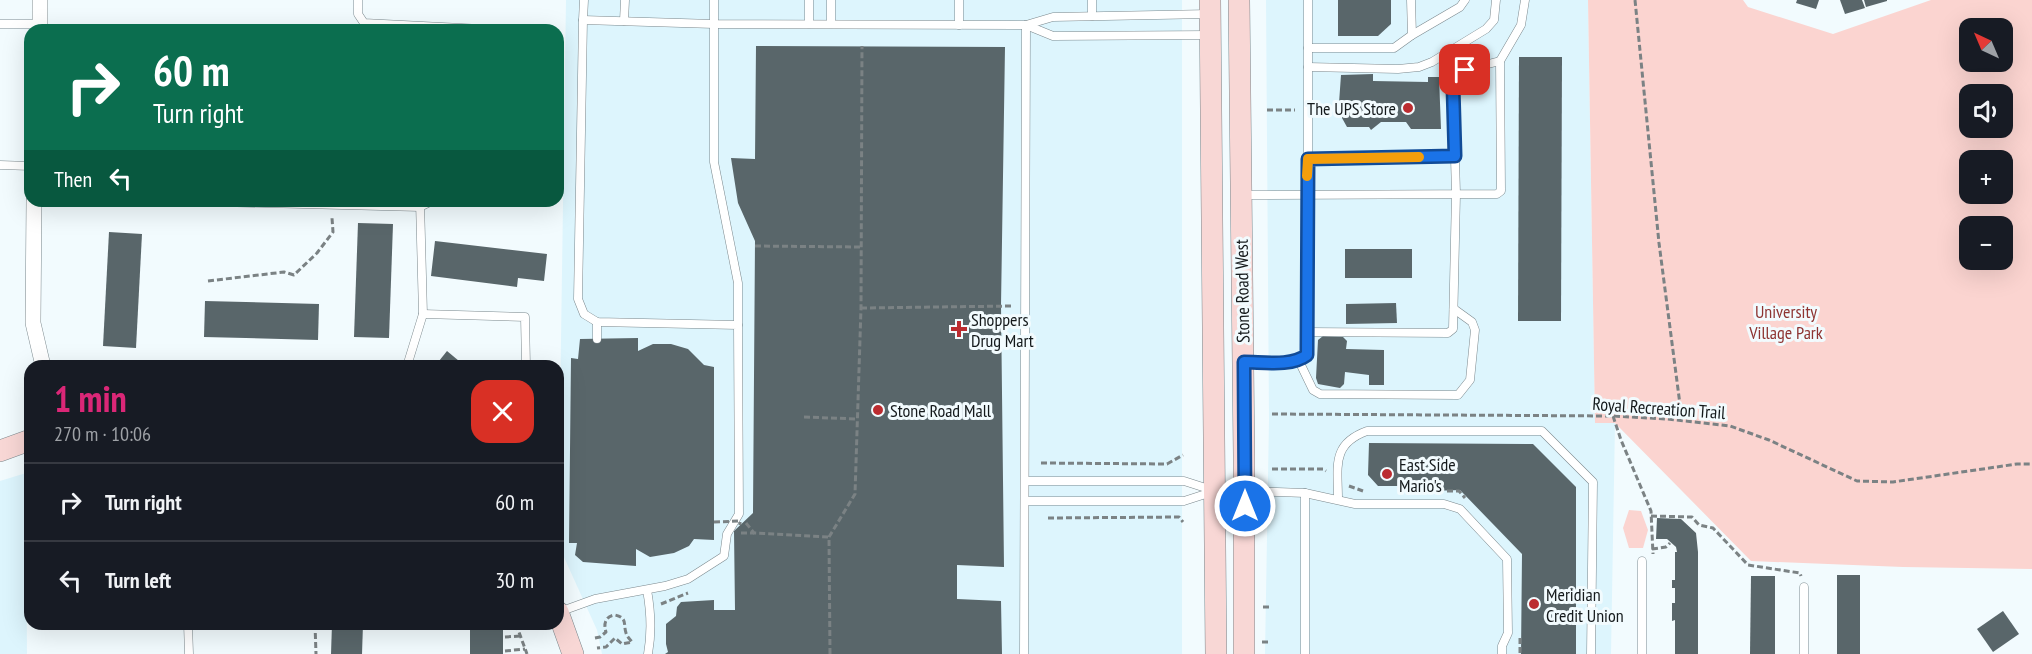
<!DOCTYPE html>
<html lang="en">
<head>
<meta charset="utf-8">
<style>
	:root { --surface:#171b24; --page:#242831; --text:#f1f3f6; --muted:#9ea1a6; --line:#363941; --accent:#db2777 }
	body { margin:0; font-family:"PT Sans Narrow",sans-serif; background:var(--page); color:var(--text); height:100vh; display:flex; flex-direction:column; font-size:22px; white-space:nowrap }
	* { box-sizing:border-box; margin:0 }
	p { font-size:20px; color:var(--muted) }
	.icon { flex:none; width:33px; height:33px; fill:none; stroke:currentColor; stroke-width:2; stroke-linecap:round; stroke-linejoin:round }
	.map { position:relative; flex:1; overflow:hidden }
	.panel { position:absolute; left:24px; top:360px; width:540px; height:270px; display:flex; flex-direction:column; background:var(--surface); border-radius:18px; box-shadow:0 6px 24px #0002 }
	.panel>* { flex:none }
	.guide { position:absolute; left:24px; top:24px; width:540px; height:183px; border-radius:18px; box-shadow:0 6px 24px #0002; background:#0b6e4f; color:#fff; overflow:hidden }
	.needle { width:39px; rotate:316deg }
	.tools { position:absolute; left:1959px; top:18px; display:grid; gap:12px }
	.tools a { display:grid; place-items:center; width:54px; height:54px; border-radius:12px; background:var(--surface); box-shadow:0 6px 24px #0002; font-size:30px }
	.pin { position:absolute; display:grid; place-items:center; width:51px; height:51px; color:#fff; margin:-26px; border-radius:12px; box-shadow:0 3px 9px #0006 }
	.me { position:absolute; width:66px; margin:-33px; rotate:0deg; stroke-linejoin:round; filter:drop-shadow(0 0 4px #0008) }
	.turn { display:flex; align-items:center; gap:21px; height:126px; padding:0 30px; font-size:27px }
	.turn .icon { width:78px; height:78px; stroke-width:2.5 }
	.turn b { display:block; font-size:42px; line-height:51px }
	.then { display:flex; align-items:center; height:57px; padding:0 30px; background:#0003; gap:12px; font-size:22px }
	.round { display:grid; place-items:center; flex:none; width:63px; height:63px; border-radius:18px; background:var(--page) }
	.summary { display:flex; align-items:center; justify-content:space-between; height:102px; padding:0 30px }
	h1 { font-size:36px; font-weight:600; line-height:45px; color:var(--accent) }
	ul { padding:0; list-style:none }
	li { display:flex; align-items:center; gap:18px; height:78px; padding:0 30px; border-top:2px solid var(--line) }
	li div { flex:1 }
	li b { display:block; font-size:22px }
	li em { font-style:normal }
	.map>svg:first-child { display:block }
	.built { fill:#ddf5fd }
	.green { fill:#fbd4d0; fill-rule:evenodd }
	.building { fill:#59666a }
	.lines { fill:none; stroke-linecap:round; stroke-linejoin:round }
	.lane-casing { stroke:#7b888d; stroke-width:9 }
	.street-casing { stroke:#7b888d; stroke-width:16 }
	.secondary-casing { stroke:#7b888d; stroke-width:22 }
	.path { stroke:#7b8284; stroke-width:3; stroke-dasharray:6 3; stroke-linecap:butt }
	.lane { stroke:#fff; stroke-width:8 }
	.street { stroke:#fff; stroke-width:15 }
	.secondary { stroke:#f8d7d5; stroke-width:21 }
	.path-bridge { stroke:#7b8284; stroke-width:3; stroke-dasharray:6 3; stroke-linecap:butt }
	.route-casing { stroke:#114b97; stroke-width:15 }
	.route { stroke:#1a73e8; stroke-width:10 }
	.slow { stroke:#f59e0b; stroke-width:10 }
	.poi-dot { fill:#bb2c30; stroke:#f2fbfe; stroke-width:2 }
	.labels { text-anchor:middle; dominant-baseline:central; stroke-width:6; stroke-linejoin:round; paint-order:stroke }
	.poi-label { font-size:18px; fill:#14191b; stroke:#f2fbfe; text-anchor:start }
	.street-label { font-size:18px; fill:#14191b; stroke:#f2fbfe }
	.park-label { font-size:18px; fill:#8e3432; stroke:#f2fbfe }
</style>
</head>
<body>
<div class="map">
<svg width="2032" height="654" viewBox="0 0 2032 654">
	<rect width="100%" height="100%" fill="#f2fbfe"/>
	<g class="built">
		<path d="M566 0H1182V654H602L597 630 558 544Z"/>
		<path d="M1266 0H1588L1595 422 1615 423 1611 654H1265L1269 419Z"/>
		<path d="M26 473 27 654H0V481Z"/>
	</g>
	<g class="green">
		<path d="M1588 0H1743L1748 7 1833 34 1931 0H2032V569L1903 567 1751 561 1615 423H1595ZM1970 28H2002V62H1970ZM2002 94V128H1970V94ZM2002 160V194H1970V160ZM2002 226V260H1970V226Z"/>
		<path d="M1629 510 1641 511 1648 530 1643 548H1629L1623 528Z"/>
	</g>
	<g class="building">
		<path d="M1338 0H1391V24L1378 36H1338Z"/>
		<path d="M1797 0H1819L1816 9 1796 3Z"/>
		<path d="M1840 0H1862L1865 8 1845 14Z"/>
		<path d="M1864 0H1887V1L1866 7Z"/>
		<path d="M756 46 1005 47 1001 306 1004 567 957 565V599L1001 601 1002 654H665L668 652 666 644V624L676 616 677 607 681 602 714 600V610H735L734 531 753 513 755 241 738 203 731 158 755 159Z"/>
		<path d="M1519 57H1562L1561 321H1518Z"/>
		<path d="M1373 74V81L1428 82V77H1439L1441 129H1411L1406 122H1381L1371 130 1369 127H1347L1342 118 1343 103H1339L1341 75Z"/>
		<path d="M358 223 393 224 389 338 354 337Z"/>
		<path d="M109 232 142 234 136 348 103 346Z"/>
		<path d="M435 241 547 254 544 281 518 278 517 287 431 276Z"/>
		<rect x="1345" y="249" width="67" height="29"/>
		<path d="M205 301 319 304 318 340 204 337Z"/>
		<path d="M1396 303 1397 323 1346 324V304Z"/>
		<path d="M1323 336 1343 337 1347 341 1346 349 1384 350V385H1369V375L1345 372 1344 384 1340 388 1318 384 1316 378 1318 340Z"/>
		<path d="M638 338V351L653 344H671L688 349 704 365 714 367V540L694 539 689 546 674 553 650 557 636 549V566L583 562 575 555 577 543H569L571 358 578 359 580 339Z"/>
		<path d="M447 351 465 366H435Z"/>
		<path d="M1369 443 1533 444 1576 487V654H1521L1522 554 1460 490 1431 491V486H1378L1368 475Z"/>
		<path d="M1657 518 1681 519 1696 533 1698 552V654H1675V620L1672 621V603H1675V588H1672V580H1675V552H1677L1676 547 1667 539H1656Z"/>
		<rect x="1837" y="575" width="23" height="79"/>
		<path d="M1751 576H1775V654H1750Z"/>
		<path d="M2003 611 2019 634 1993 652 1977 629Z"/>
		<path d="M332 624H363L362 654H331Z"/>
		<rect x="470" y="624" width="33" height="30"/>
	</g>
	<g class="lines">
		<g class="lane-casing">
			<g id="lane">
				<path d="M358 0V14L364 23 501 30"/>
				<path d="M714 0V162L738 283V325"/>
				<path d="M1092 16V0"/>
				<path d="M583 20 584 0"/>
				<path d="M624 21 625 0"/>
				<path d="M0 24H40"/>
				<path d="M809 24V0"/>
				<path d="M831 24V0"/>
				<path d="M959 25V0"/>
				<path d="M1026 25 1053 36 1209 35"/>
				<path d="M1026 25 1053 17 1209 14"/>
				<path d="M1412 35 1460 7 1465 0"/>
				<path d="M1308 48H1394L1412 35 1411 0"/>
				<path d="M1308 67 1398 69 1419 67 1432 62 1486 29 1494 20 1496 0"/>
				<path d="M1308 159V0"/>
				<path d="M0 165 30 166"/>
				<path d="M1242 195 1497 194 1501 191 1500 61 1521 25 1525 0"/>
				<path d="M180 201 420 207 432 201"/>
				<path d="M423 314 525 317 526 366"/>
				<path d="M597 322V339"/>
				<path d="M1307 332 1448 333 1453 329 1456 194 1453 87 1465 70 1500 61"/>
				<path d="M1299 361 1313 390 1320 394 1458 395 1470 380 1475 330 1472 322 1454 309"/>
				<path d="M1245 362C1265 362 1291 367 1307 355L1308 159 1455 156"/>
				<path d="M407 366 423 314 420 202"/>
				<path d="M1026 481H1184L1212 490"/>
				<path d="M1338 499C1338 467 1331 444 1367 431H1542L1593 482 1591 654"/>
				<path d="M1026 501H1184L1215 491H1245L1305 493 1355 504H1444L1460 509 1507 559 1508 633 1502 646V654"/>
				<path d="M1642 561V654"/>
				<path d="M647 590C651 612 652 632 648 654"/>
				<path d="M559 612 595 599 665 586 688 579 724 556 727 534 739 514 738 325 597 322 584 314 578 299 583 20 714 24 1026 25 1024 654"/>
				<path d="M188 624 189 654"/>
				<path d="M1305 654V493"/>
				<path d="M1804 654V587"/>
			</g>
		</g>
		<g class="street-casing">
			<g id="street">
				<path d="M40 30V0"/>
				<path d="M34 201 33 323 43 366"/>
			</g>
		</g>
		<g class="secondary-casing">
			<g id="secondary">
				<path d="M1210 0 1216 654"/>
				<path d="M1239 0 1244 456V654"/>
				<path d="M0 451 30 440"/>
				<path d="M558 612 573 654"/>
			</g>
		</g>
		<g class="path">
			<path d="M1635 0 1659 243 1682 420"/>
			<path d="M1267 110H1295"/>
			<path d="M755 246 862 247"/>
			<path d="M208 281 284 272 294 275 317 253 333 232 332 218"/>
			<path d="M861 308 1013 306"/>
			<path d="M1272 414 1613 416 1667 419 1730 426 1769 440 1857 481 1893 482 2017 464H2032"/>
			<path d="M1613 416 1621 440 1651 511 1653 554"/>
			<path d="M804 417 857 419"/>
			<path d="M1041 463 1167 464 1183 455"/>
			<path d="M1272 469H1323L1326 471"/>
			<path d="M1349 486 1363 491"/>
			<path d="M1447 491H1459L1465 498"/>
			<path d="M1651 516 1692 517 1699 525 1713 528 1748 565 1800 573 1801 576"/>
			<path d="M1048 518 1179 517 1183 522"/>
			<path d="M746 523 754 533 829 537"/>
			<path d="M741 533H754"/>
			<path d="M1652 549 1666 547 1670 543"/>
			<path d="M661 604 688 593"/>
			<path d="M1263 607H1271"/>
			<path d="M315 624 316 654"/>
			<path d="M516 624 527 654"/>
			<path d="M505 637 520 636"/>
			<path d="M595 638 600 637 606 632C603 623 606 616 615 615 628 618 623 624 626 633 627 637 630 639 632 642L622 644 615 638 606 647 597 648"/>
			<path d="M1520 638V654"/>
			<path d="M1262 642H1271"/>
			<path d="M505 651 525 649"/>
			<path d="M830 654 829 537 855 494 861 308 862 46"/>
		</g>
		<use href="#lane" class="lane"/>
		<use href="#street" class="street"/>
		<use href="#secondary" class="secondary"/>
		<path class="path-bridge" d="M714 522 740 521V525"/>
	</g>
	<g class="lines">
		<g class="route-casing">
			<path id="route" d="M1245 506 1244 362C1263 362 1291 367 1307 355L1308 159 1455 156 1453 87 1465 70"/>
		</g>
		<use href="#route" class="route"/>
		<path class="slow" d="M1307 176 1308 159 1419 157"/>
	</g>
	<g class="poi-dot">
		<circle cx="1408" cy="108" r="6"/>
		<path d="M956 320h6v6h6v6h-6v6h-6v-6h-6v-6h6z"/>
		<circle cx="878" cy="410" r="6"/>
		<circle cx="1387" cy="474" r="6"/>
		<circle cx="1534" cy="604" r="6"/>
	</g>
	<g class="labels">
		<g class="poi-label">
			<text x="1396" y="108" text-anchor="end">The UPS Store</text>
			<text x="971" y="319">Shoppers<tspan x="971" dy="21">Drug Mart</tspan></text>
			<text x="890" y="410">Stone Road Mall</text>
			<text x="1399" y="464">East Side<tspan x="1399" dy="21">Mario's</tspan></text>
			<text x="1546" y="594">Meridian<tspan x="1546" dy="21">Credit Union</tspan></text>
		</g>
		<g class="street-label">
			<text transform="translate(1242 291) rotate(-91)">Stone Road West</text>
			<text transform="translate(1659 408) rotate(4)">Royal Recreation Trail</text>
		</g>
		<g class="park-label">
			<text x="1786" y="311">University<tspan x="1786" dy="21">Village Park</tspan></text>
		</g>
	</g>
</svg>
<div class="tools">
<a><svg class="needle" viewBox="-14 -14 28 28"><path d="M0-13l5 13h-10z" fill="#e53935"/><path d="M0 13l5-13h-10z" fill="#9ea1a6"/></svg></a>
<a><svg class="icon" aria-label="sound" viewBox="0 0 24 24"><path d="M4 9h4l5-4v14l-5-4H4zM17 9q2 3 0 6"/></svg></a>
<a>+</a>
<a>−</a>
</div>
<div class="pin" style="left:1465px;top:70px;background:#d93025"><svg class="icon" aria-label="arrive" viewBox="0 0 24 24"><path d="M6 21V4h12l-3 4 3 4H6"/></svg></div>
<svg class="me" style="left:1245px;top:506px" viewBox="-20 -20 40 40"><circle r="17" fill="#1a73e8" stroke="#fff" stroke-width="3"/><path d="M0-11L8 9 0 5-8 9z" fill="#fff"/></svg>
<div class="guide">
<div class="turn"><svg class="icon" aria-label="right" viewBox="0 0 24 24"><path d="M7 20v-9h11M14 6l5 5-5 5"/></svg><div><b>60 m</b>Turn right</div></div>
<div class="then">Then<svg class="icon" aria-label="left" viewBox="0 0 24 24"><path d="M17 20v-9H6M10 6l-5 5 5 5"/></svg></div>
</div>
<section class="panel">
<div class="summary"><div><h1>1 min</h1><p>270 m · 10:06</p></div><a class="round" style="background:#d93025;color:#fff"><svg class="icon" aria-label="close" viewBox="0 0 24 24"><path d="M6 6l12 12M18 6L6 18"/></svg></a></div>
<ul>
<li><svg class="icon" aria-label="right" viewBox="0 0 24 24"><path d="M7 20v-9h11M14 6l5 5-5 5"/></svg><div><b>Turn right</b></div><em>60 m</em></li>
<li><svg class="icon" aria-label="left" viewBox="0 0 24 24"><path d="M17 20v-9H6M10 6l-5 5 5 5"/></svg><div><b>Turn left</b></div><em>30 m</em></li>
</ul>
</section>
</div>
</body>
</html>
